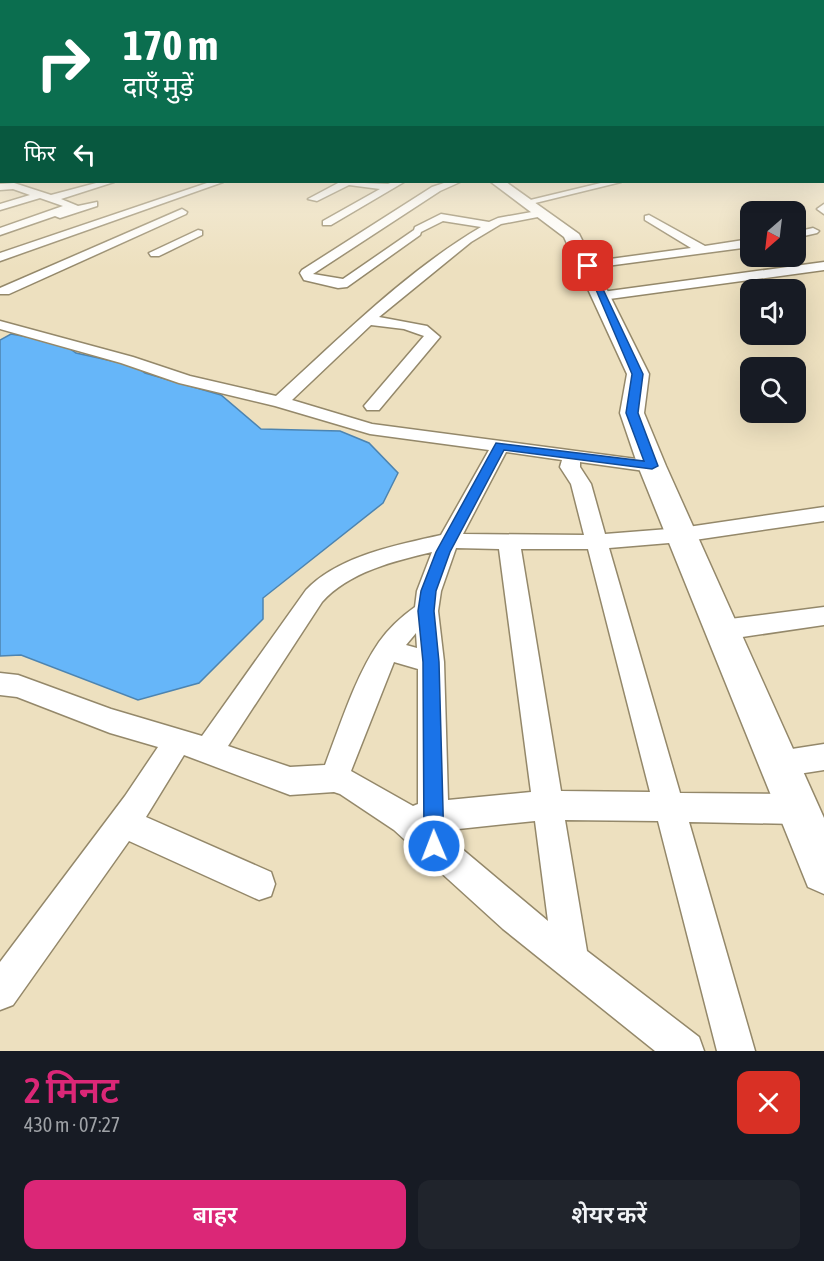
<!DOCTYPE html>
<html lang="hi">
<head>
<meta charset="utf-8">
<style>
	:root { --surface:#171b24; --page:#20242c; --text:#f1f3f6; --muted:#9ea1a6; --accent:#db2777 }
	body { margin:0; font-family:"Asap Condensed","Noto Sans Devanagari",sans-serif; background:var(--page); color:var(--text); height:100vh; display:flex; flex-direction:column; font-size:22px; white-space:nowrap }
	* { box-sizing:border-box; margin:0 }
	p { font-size:20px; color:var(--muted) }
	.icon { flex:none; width:33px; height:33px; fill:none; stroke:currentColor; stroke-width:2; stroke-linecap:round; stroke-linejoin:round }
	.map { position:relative; height:1051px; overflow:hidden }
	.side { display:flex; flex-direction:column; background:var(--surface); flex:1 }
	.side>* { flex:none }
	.banner { position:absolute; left:0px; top:0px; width:825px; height:183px; box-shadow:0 6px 24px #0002; background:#0b6e4f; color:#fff; overflow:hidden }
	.needle { width:39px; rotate:208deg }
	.fabs { position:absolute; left:740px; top:201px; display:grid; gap:12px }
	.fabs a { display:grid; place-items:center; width:66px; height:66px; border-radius:12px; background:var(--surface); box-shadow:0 6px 24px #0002; font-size:30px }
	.pin { position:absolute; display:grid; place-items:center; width:51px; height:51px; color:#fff; margin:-26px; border-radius:12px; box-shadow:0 3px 9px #0006 }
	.me { position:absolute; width:66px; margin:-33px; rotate:359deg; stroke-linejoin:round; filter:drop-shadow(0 0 4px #0008) }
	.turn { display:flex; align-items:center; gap:21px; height:126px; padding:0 24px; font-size:27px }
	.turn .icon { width:78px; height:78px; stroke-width:2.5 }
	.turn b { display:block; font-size:42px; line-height:51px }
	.then { display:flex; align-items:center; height:57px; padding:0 24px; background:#0003; gap:12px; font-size:22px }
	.round { display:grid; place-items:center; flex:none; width:63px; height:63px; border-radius:12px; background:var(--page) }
	.summary { display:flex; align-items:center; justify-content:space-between; height:102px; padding:0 24px }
	h1 { font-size:36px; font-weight:600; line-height:45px; color:var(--accent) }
	.cta { display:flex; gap:12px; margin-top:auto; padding:12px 24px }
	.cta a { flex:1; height:69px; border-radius:12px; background:var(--accent); color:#fff; font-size:24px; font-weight:600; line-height:69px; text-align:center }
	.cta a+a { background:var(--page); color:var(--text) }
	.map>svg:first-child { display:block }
	.water { fill:#66b6f9; stroke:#4d84b0; stroke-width:1.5 }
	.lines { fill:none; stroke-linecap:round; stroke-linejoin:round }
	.street-casing { stroke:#94886a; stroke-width:3 }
	.secondary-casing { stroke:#94886a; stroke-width:3 }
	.street { fill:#fff; fill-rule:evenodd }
	.secondary { fill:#fff; fill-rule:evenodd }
	.route { fill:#1a73e8; stroke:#114b97; stroke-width:1.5 }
</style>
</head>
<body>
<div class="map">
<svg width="824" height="1051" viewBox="0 0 824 1051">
	<rect width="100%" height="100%" fill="#ede0bf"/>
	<path class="water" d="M11 334 62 343 76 353 135 366 145 373 221 395 261 429 340 431 369 443 398 473 383 503 263 598V619L199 683 138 700 21 655 0 656V340Z"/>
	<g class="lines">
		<g class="street-casing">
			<g id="street">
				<rect x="0" y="127" width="2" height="4"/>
				<path d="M100 182H114L61 199 78 206 97 202V206L60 218 55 216 0 235V228L63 206 40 198 0 210V204L30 195 13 189 0 190V184L14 183 51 195Z"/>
				<path d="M210 182H223L0 261V253Z"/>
				<path d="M340 182 388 184 393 182H404L331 225H323V221L380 189 349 185 317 201 308 199Z"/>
				<path d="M447 182H460L440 191 313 274 343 279 414 230 415 227 441 214 489 222 498 218 543 210 548 213 543 216 501 224 471 242 379 317 427 326 440 337 379 410H367L364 406 424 336 404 329 371 325 292 400 372 424 659 462 662 466 659 470 652 472 580 462V467L591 484 605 534 681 528 824 507V521L681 542 609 548 680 793 798 794 809 799 813 809 809 819 798 824 689 822 755 1051H717L658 821 565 820 587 951 699 1037 704 1051H655L503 929 394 830 340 794 334 792 290 795 184 755 146 817 271 872 275 884 271 896 259 900 129 841 13 1005 0 1010V962L125 796 158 747 110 733 17 697 0 695V673L18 675 111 709 202 736 306 590C338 556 397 545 441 535L489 450 370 434 275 406 179 383 121 363 0 329V321L133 357 190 376 276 396C341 337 405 272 481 227L443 221 421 232 420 235 347 287 338 288 304 280 300 273 302 270 432 187ZM506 452 562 460 560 467 571 484 584 535 463 534ZM456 548 499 549 531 792 448 800 444 662 438 611 441 591ZM521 549H588L650 792 561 791ZM432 552 417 591 415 607C401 617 389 628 379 642 355 677 340 726 325 765L290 767 228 746 322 602C349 572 394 561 432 552ZM416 633 417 648 406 645ZM394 662 418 669V804L413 806 351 771ZM535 821 548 921 449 838V830Z"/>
				<path d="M605 182H621L527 205 522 202Z"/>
				<path d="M824 204V214L817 209Z"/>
				<path d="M182 209 187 212 186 214 9 294H0V288Z"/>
				<path d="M649 215 705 246 750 239V247L584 269 582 266 584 263 588 262 691 248 645 220V216Z"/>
				<path d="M813 228 819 231 817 233 795 238V232Z"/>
				<path d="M198 230 202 231V235L159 256H151L149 253Z"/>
				<path d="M824 262V270L602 300 595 296 602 292Z"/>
				<path d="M824 607V625L722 640 713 637 710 630 713 623 722 620Z"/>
				<path d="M824 744V770L779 777 769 773 765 764 769 755 779 751Z"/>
			</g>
		</g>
		<g class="secondary-casing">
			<path id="secondary" d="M491 182H506L579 234 649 374 644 413 666 466 824 818V894L808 887 638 466 620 413 627 374 564 237Z"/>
		</g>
		<use href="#street" class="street"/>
		<use href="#secondary" class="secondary"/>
	</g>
	<linearGradient id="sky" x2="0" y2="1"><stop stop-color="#74b5ef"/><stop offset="0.45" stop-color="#f7f1e2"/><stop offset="1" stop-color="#f7f1e2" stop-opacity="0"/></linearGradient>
	<rect width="824" height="268" fill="url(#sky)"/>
	<path class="route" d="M585 264 592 266 643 374 638 413 658 466 652 469 504 450 450 552 436 591 434 611 439 662 444 846 441 853 434 856 427 853 424 846 423 662 418 611 421 591 436 552 496 443 644 461 626 413 632 374Z"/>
</svg>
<div class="fabs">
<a><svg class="needle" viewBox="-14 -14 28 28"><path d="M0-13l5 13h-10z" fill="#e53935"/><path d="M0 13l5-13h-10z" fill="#9ea1a6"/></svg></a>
<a><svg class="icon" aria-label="sound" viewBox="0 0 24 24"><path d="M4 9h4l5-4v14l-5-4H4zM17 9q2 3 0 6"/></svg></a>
<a><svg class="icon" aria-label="search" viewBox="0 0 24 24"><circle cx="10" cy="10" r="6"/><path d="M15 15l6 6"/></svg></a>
</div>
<div class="pin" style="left:588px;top:266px;background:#d93025"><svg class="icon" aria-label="arrive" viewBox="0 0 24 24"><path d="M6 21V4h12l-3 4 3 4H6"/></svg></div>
<svg class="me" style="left:434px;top:846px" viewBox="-20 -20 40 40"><circle r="17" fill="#1a73e8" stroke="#fff" stroke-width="3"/><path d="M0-11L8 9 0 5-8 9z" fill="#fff"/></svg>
<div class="banner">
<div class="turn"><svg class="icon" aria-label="right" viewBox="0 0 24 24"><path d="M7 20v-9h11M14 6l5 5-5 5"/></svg><div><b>170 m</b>दाएँ मुड़ें</div></div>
<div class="then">फिर<svg class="icon" aria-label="left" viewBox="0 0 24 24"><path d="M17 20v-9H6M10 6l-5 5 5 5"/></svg></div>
</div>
</div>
<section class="side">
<div class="summary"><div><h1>2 मिनट</h1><p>430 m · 07:27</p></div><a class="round" style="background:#d93025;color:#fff"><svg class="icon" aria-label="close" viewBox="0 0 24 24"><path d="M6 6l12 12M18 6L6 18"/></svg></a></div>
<div class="cta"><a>बाहर</a><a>शेयर करें</a></div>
</section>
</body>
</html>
